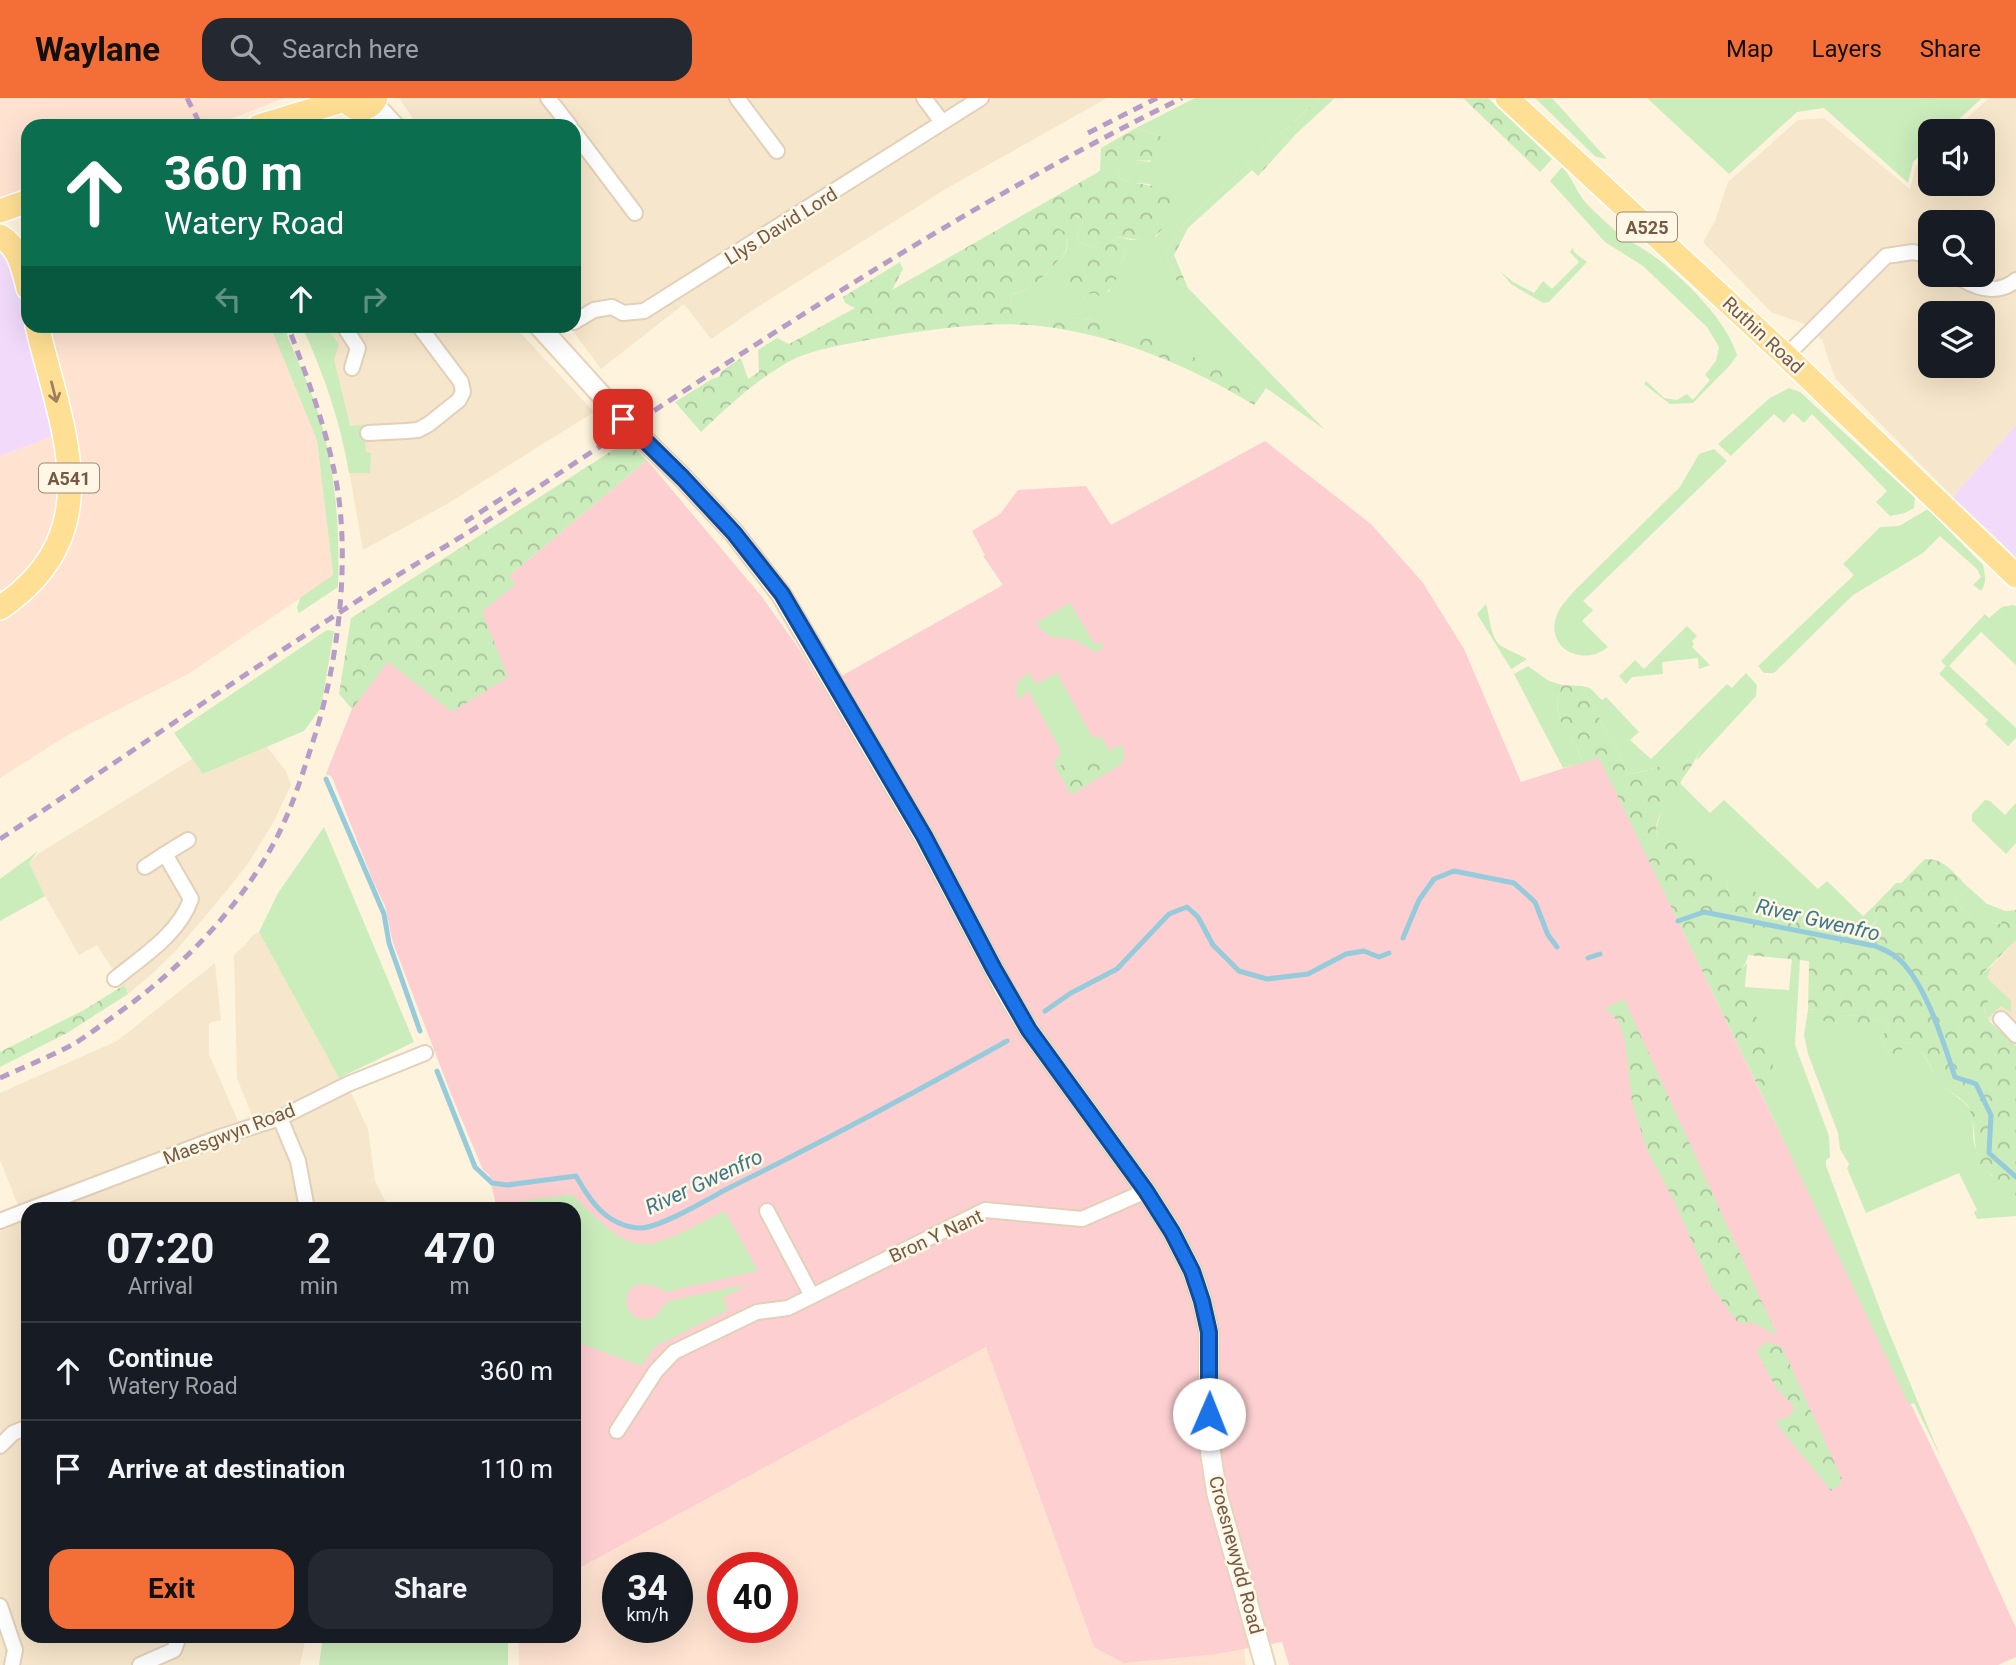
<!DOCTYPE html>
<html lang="en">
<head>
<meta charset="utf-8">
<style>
	:root { --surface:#171b24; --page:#242831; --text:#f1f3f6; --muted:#9ea1a6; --line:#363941; --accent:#f36f37 }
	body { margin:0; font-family:Roboto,sans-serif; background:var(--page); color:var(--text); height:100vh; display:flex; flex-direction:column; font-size:26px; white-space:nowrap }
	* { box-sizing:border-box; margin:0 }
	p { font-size:23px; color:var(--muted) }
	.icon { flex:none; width:38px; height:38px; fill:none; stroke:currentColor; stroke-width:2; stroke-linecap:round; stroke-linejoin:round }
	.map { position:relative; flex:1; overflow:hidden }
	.drawer { position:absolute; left:21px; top:1104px; width:560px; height:441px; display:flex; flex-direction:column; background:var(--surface); border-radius:21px; box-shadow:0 7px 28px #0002 }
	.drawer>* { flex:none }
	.top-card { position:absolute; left:21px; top:21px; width:560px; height:214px; border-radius:21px; box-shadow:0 7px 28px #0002; background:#0b6e4f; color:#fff; overflow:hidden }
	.controls { position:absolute; left:1918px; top:21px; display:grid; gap:14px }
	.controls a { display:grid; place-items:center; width:77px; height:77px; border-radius:14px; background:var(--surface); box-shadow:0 7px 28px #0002; font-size:35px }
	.speed { position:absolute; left:602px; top:1454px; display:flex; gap:14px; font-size:35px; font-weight:700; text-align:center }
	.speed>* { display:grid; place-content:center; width:91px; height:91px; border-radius:50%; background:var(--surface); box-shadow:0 7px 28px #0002; line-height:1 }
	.speed small { font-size:18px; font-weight:400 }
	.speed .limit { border:10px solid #d22; background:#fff; color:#111 }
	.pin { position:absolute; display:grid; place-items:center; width:60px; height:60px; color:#fff; margin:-30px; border-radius:14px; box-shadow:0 4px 10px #0006 }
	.me { position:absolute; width:77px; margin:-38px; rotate:1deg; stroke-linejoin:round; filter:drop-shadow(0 0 5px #0008) }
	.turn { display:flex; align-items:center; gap:24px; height:147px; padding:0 28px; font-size:32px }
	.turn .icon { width:91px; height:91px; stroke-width:2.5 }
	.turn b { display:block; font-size:49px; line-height:60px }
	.lanes { display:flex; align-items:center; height:66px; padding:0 28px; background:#0003; justify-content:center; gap:35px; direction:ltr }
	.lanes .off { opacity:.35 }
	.eta { display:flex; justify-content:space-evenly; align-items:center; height:119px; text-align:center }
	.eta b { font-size:42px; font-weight:700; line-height:49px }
	.button { display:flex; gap:14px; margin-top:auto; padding:14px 28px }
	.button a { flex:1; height:80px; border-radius:21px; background:var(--accent); color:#111; font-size:28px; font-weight:700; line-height:80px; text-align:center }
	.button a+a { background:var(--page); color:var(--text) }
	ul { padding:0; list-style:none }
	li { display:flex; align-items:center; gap:21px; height:98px; padding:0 28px; border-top:2px solid var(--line) }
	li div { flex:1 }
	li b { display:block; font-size:26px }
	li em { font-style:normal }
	header { display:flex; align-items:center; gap:42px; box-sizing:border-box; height:98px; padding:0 35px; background:var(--accent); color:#111 }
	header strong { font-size:33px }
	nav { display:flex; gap:38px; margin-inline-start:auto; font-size:24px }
	.search { width:490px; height:63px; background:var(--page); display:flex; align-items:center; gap:18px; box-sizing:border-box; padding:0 24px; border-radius:21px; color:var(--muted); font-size:26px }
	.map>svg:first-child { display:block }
	.residential { fill:#f6e6cb; fill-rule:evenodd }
	.commercial { fill:#ffe2d0; fill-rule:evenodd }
	.education { fill:#f1dafa }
	.medical { fill:#fdcfd1 }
	.grass { fill:#cbecbb }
	.forest { fill:url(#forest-crowns) }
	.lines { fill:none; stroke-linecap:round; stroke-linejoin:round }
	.stream { stroke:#96cbdb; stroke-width:5 }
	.street-casing { stroke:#e2d0b9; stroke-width:18 }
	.secondary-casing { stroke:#ead3b8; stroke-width:23 }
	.primary-casing { stroke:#fff; stroke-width:26 }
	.street { stroke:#fff; stroke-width:14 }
	.secondary { stroke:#fff; stroke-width:19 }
	.primary { stroke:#ffdf93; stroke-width:23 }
	.rail { stroke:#b69cc7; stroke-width:5; stroke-dasharray:10 7; stroke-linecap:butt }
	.oneway { stroke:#9e815c }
	.route-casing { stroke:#114b97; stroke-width:18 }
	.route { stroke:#1a73e8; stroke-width:12 }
	.labels { text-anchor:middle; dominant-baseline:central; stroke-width:5; stroke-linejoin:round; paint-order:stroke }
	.shield { fill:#fff7e5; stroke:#9e8874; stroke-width:2 }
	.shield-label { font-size:18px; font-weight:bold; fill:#755944 }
	.street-label { font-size:19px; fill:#755944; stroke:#fff7e5 }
	.water-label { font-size:21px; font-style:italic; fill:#3c788b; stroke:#fff7e5 }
</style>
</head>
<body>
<header>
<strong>Waylane</strong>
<div class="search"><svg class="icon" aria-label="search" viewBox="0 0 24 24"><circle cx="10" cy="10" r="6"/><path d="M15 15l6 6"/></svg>Search here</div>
<nav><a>Map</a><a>Layers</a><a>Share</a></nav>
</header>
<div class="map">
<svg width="2016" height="1567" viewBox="0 0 2016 1567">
	<defs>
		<pattern id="forest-crowns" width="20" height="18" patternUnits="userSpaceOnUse" patternTransform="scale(1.75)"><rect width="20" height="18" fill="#cbecbb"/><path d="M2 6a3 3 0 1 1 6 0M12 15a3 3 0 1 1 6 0" fill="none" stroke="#a9c29a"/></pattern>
	</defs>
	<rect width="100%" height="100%" fill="#fef4dd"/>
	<g class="residential">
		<path d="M399 0H1107L949 89 753 212 711 241 684 206 601 271 569 228H574V28H418Z"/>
		<path d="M1989 0H2016V327L1953 399 1835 280 1822 242 1807 227 1771 214 1703 144 1715 123 1728 84 1798 22 1824 20 1910 91 1916 68 1930 54V86H1983V33H1953ZM1930 124H1983V177H1930ZM1930 215H1983V268H1930Z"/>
		<path d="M324 228H514L594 314 447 406 363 452Z"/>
		<path d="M267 649 286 673 291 687 273 725 247 767 219 802 178 850 152 876 128 896 97 847 79 857 45 798 29 765 38 756 192 661 204 676Z"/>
		<path d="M259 834 339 980 343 978 368 1031 375 1083 389 1111H28V1538H306L300 1567H0V1133L24 1123 0 1062V995L117 943 215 865 221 922 209 925V956L238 1023 252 1018 237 980 234 857 245 847 253 837Z"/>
		<path d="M2016 842V948L1988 920 2001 907 1987 880 1992 868Z"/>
	</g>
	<g class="commercial">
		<path d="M0 0H284L212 28H28V94L0 107Z"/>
		<path d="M49 228H270L317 342 333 478 188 576 66 638 0 680V518L14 507 0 491V358L75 330 69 299Z"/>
		<path d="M986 1249 1094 1549 1217 1556 1244 1550 1246 1567H519L518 1538H574V1473ZM618 1470H677V1530H618ZM723 1470H782V1530H723Z"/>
	</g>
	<g class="education">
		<path d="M0 151 9 157 28 222 56 337 0 358Z"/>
		<path d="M2016 327V459L1953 399Z"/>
	</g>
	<path class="medical" d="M1265 343 1371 426 1423 485 1464 551 1521 684 1599 659 1970 1429 2016 1530V1559L1998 1567H1289L1282 1544 1217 1556 1124 1565 1094 1549 986 1249 574 1473V1233L602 1228 574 1206V1111H497L489 1077 483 1072 451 996 393 845 385 808 373 783 332 679 326 676 352 611 361 563 515 485 509 478 647 362 762 499 799 551 822 589 1003 487 983 458 985 457 972 433 1000 416 1018 392 1086 388 1111 427Z"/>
	<g class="grass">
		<path d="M1195 0H1320L1186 123 1166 155 1176 182 1188 190 1325 332 1266 290 1262 296 1247 285 1092 222 1014 215 1010 197C1033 191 1037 186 1052 169 1065 155 1071 155 1065 135L1051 127 1055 123 1075 117 1083 122 1077 138 1078 144 1103 151 1098 160 1081 158 1087 196 1109 194 1124 161 1125 151 1114 142 1116 139 1132 142 1156 139 1163 130 1150 86 1133 85 1120 81 1118 73 1127 61 1150 64 1160 38 1136 30Z"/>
		<path d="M1535 0H1552L1607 61 1596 59Z"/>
		<path d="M1647 0H1982L1946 33H1930V48L1913 64 1908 85 1824 10 1797 14 1729 76Z"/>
		<path d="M1562 69C1573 80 1576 94 1586 105 1593 113 1602 120 1610 128 1624 142 1643 149 1659 162 1687 184 1726 222 1737 257L1731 266 1693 305 1670 306 1644 286 1646 283 1664 300 1677 302 1687 296 1693 302 1710 282 1705 277 1716 263 1719 249 1707 229 1643 168 1605 144 1550 83Z"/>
		<path d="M1573 150 1574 154 1587 164 1549 204 1543 205 1511 186 1500 173 1513 184 1534 195 1543 183 1552 191 1579 164 1570 154Z"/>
		<path d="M270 228H283L284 230C297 262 313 294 322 327 336 382 340 432 338 489L299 515 297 510 300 500 333 477 317 342Z"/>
		<path d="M302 228H335L328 232 339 246 334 262 350 328 364 327 366 354 371 355 370 375H349C340 322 324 277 302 228Z"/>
		<path d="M1789 290 1800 294 1915 400 1914 410 1905 415 1890 418 1876 404 1887 393 1812 316 1804 325 1793 315 1784 325 1774 316 1731 358 1718 346 1770 300Z"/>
		<path d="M1714 351 1727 363 1583 503 1593 512 1582 523 1608 549C1583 570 1544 550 1557 517 1560 508 1568 501 1573 494L1680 389 1699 356Z"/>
		<path d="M1928 411 1983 467C1985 477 1987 485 1981 493L1973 487 1981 479 1977 471 1940 438 1923 455 1853 497 1774 575H1764L1758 568 1854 477 1843 466 1880 429 1899 428Z"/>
		<path d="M1070 505 1095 547 1101 544 1103 547 1100 552 1095 554C1087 550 1078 542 1069 541 1051 537 1049 542 1036 525Z"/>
		<path d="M1486 506C1490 519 1490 539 1501 548 1509 553 1519 556 1527 561L1511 571 1477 516Z"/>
		<path d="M2013 507 2016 508V567L1981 534 1949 568 2016 630V640L2008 648 1985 626 1988 622 1939 576 1946 568 1941 563 1985 516 1989 520 2002 509Z"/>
		<path d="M1687 528 1697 538 1692 543 1694 546 1692 549 1710 567 1699 571 1698 560 1662 564 1663 576 1632 579 1626 586 1619 578 1635 562 1644 571Z"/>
		<path d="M327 532 334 533 321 610 304 633 203 676 174 635Z"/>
		<path d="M1528 568 1549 583 1562 587C1546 630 1575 627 1582 665L1563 670 1514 576Z"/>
		<path d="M1028 574 1036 586 1057 575 1092 639H1101L1110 653 1121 646 1124 653 1123 665 1105 676 1104 662 1090 661 1085 667 1072 676 1066 665 1056 670 1054 666 1061 654 1028 592 1019 602 1016 596 1017 585Z"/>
		<path d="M1746 575 1757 587 1756 598 1696 663 1701 650 1691 646C1673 665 1655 672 1629 676L1582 588 1590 590 1602 602 1606 599 1639 634 1630 642 1651 661 1727 586 1732 590Z"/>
		<path d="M1680 685 1710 715 1724 702 1818 791 1827 783 1863 818 1874 808 1877 822 1858 841 1829 831 1805 819 1787 820 1774 806 1729 796 1726 784 1705 773 1658 741C1653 716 1670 706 1680 685Z"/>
		<path d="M1985 702 1990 703 2005 717 2016 705V745L2006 756 1972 723V716Z"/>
		<path d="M324 729 414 944 339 980 259 834 278 795Z"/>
		<path d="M38 753 29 765 45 798 0 823V781Z"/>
		<path d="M1968 789 1987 806 2006 813 2002 826 1993 825 1984 819 1975 821 1954 803Z"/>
		<path d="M1792 860 1800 862 1795 947 1829 1038 1830 1059 1826 1062V1068L1886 1227 1941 1360 1914 1305 1909 1307 1762 997 1772 992 1735 883 1737 876 1747 865 1745 889 1789 892Z"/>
		<path d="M1992 868 1987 880 2011 903V914L2001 908 1988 920 1984 910 1982 876Z"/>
		<path d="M1816 911 1843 918 1855 917V927L1874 921 1883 922 1889 929 1880 941 1890 958 1903 944C1928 948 1927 971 1942 986 1950 996 1963 1000 1970 1012 1975 1022 1971 1038 1975 1049 1982 1067 1999 1091 2016 1099V1118L1977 1121 1974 1114 1977 1112 1959 1075 1866 1115 1847 1070 1849 1066 1840 1051 1838 1035 1808 956 1804 937 1808 912Z"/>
		<path d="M572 1096C640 1167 642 1153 725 1113L758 1173 665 1194C651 1183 622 1182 627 1207 629 1217 638 1223 648 1221 659 1219 660 1209 668 1204 672 1201 680 1201 684 1200 706 1195 727 1190 749 1186L723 1200 728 1212 656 1248 641 1268 577 1244 574 1238V1229L578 1219 574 1203V1111H514L511 1105Z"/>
		<path d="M323 1538H508V1567H319Z"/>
	</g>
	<g class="forest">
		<path d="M1320 0H1335L1297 35 1258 78 1252 72 1188 130 1174 157 1188 190 1176 182 1166 155 1186 123Z"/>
		<path d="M1463 0H1488L1552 61 1540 74Z"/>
		<path d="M1136 30 1160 38 1168 49C1158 68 1145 61 1127 62L1118 73 1120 81C1145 90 1162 82 1178 109L1173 126 1163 130 1151 143 1116 139 1114 142 1125 151C1124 167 1115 191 1101 199L1095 195 1088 196V202L1077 206 1067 195 1061 179 1071 161 1081 158 1098 159 1103 151 1078 144 1077 138 1083 122 1076 117 1068 128 1055 124 1052 127 1065 134C1070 155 1065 155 1052 169 1035 187 1035 190 1010 197L1014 214 1092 222 1173 249 1247 285 1262 296 1254 307C1192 269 1121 239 1048 229 996 222 941 230 890 238 863 243 815 250 792 262 758 280 728 308 701 334L675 304 712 281 719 279 722 273 741 260 748 281 759 274 758 252 777 240 789 246 855 210 845 205 843 199 900 164 903 171 892 192 1100 73 1101 50Z"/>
		<path d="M627 343 647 362 509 478 516 486 482 514 508 579 452 614 388 564 352 611 339 596 351 520Z"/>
		<path d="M1562 587 1582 588 1629 676C1655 673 1673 664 1691 645L1701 650C1696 662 1690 670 1683 680 1679 686 1677 694 1672 700 1661 716 1653 720 1658 741L1687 744 1703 762 1705 773H1719L1726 785 1729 796 1739 798 1750 792 1759 795 1774 806 1787 820 1805 819 1829 831 1858 841 1877 823 1874 808 1896 785H1901L1925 761C1944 760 1955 776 1968 789L1954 803 1974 820 1984 819 1993 825 2001 826 2006 813 2016 812V842L1982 876 1988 905 1984 911 1990 924 2016 948V1099L1996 1091 1992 1077 1977 1067C1976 1055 1974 1021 1970 1012 1965 1000 1951 996 1942 987 1928 972 1929 949 1903 944L1901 956 1890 958 1880 941 1889 929 1883 922 1874 921 1868 931 1855 928V917L1843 918 1838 924 1824 923 1816 911 1808 912 1809 863 1748 857C1746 869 1738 872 1736 883 1753 910 1781 959 1772 992L1762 997 1599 660 1582 665C1575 627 1546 630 1562 587Z"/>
		<path d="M1090 661 1104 662 1105 676 1071 697 1056 670 1066 665 1072 676 1085 667Z"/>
		<path d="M124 887 128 896 67 935 0 969V954L84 912Z"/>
		<path d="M1624 901 1777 1237 1753 1225H1738L1711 1188 1676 1107 1647 1052 1632 1004 1625 944 1619 924 1605 910Z"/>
		<path d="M1767 1244 1782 1249 1842 1381 1839 1387 1831 1393 1775 1324 1790 1318 1795 1310 1776 1290 1756 1252Z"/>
	</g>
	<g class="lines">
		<g class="stream">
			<path d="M326 681 384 816 389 845 420 933"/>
			<path d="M1678 823 1704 814 1875 848C1882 851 1890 854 1895 858 1924 879 1944 946 1955 979L1976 986 1991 1017 1989 1055 2016 1079"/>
			<path d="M1403 840 1419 802 1434 781 1454 773 1514 785 1535 804 1548 837 1557 849"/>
			<path d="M1588 860 1600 856"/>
			<path d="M1045 913 1071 895 1117 871 1169 816 1187 809 1198 819 1213 847 1239 873 1267 881 1308 876 1346 856 1364 853 1379 859 1389 855"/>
			<path d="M437 973 475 1069 492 1085 507 1087 576 1078C590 1103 606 1127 638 1130 656 1132 707 1102 725 1092 820 1045 914 995 1007 943"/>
		</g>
		<g class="street-casing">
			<g id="street">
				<path d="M548 0 570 28"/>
				<path d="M737 0 777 53"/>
				<path d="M924 0 942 24"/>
				<path d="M574 34 635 115"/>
				<path d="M1956 177C1974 190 1997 198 2016 182"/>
				<path d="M574 224 594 212 612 209 623 215 644 213 981 0"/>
				<path d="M1786 258 1886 158 1913 154 1930 158"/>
				<path d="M352 270 358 250 347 233 354 228"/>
				<path d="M368 335 406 333 418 332 429 326 459 302 463 294 461 284 419 228"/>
				<path d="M165 756 188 742"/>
				<path d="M115 881C143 858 179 836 191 801L165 756 145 769"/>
				<path d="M2001 921 2016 937"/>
				<path d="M280 1020 298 1063 307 1111"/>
				<path d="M31 1111 223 1038 280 1020 348 986 425 955"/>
				<path d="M767 1113 812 1198"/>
				<path d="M0 1123 28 1112"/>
				<path d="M617 1333 656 1273 674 1254 757 1214 788 1210 985 1112 1082 1121 1146 1093"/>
				<path d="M0 1348 13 1335 28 1329"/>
				<path d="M0 1508 15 1552 12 1567"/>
				<path d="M140 1567 174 1552 179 1538"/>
			</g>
		</g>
		<g class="secondary-casing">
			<g id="secondary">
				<path d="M373 5 394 28"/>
				<path d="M539 228 623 321 683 380 734 435 781 496 924 739 1005 892 1029 932 1146 1093 1172 1134 1192 1173 1202 1203 1209 1234 1208 1332 1211 1358 1217 1396 1265 1567"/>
			</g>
		</g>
		<g class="primary-casing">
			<g id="primary">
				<path d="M345 0C353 14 368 15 376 0"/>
				<path d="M1507 0 1786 258 2016 478"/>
				<path d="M259 28 345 2"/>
				<path d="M0 113 28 103"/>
				<path d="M0 138C19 149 23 170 28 190"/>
				<path d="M0 510C111 435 62 333 37 228"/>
			</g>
		</g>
		<use href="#street" class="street"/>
		<use href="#secondary" class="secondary"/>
		<use href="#primary" class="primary"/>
		<g class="rail">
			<path d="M187 0 201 28"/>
			<path d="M1088 35 1157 0"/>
			<path d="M465 424 518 390"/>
			<path d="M0 741C123 660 244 576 368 496 411 468 456 443 499 415 721 269 942 118 1182 0"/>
			<path d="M0 980C24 969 49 959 72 947 84 940 96 931 107 923 174 877 236 816 275 743 293 709 304 671 316 634 338 562 349 469 338 394 329 336 308 282 288 228"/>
		</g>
	</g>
	<defs><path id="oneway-shaft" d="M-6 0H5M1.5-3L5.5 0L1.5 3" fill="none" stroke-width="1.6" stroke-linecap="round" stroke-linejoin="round" transform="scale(1.75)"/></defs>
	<use class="oneway" href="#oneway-shaft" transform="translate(54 294) rotate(76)"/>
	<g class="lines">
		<g class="route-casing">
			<path id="route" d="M623 321 683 380 734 435 782 496 924 738 994 871 1029 932 1146 1093 1172 1134 1192 1173 1202 1203 1209 1234V1316"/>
		</g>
		<use href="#route" class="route"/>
	</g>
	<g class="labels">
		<g class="shield">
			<rect x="1617" y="114.5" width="60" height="29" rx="5"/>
			<rect x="39" y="365.5" width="60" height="29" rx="5"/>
		</g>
		<g class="shield-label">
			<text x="1647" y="129">A525</text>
			<text x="69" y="380">A541</text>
		</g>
		<g class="street-label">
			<text transform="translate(781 128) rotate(-32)">Llys David Lord</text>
			<text transform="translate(1763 237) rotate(43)">Ruthin Road</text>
			<text transform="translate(229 1036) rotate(-21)">Maesgwyn Road</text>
			<text transform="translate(936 1138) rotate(-25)">Bron Y Nant</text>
			<text transform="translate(1236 1457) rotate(75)">Croesnewydd Road</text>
		</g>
		<g class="water-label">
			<text transform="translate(1818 822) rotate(13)">River Gwenfro</text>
			<text transform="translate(704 1084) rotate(-25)">River Gwenfro</text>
		</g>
	</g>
</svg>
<div class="controls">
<a><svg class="icon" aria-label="sound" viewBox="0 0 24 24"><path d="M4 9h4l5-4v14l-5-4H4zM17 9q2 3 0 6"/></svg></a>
<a><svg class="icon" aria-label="search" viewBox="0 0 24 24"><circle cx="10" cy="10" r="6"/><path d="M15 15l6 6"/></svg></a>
<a><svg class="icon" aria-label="layers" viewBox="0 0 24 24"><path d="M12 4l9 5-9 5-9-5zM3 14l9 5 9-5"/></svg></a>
</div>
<div class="speed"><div>34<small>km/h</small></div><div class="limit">40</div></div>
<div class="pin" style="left:623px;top:321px;background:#d93025"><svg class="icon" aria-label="arrive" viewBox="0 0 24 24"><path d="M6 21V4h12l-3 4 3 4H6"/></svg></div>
<svg class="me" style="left:1209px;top:1316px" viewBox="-20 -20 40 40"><circle r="19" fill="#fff"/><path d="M0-13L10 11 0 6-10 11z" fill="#1a73e8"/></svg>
<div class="top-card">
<div class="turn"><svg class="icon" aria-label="ahead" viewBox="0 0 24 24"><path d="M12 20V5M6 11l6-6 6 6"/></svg><div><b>360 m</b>Watery Road</div></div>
<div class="lanes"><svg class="icon off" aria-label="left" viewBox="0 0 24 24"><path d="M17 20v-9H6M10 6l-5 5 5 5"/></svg><svg class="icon" aria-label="ahead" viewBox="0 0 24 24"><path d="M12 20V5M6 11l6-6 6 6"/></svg><svg class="icon off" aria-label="right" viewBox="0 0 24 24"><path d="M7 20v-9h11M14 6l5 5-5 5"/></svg></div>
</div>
<section class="drawer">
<div class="eta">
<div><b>07:20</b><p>Arrival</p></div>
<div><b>2</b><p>min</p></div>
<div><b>470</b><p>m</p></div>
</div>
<ul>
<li><svg class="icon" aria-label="ahead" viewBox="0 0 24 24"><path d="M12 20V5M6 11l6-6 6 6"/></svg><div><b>Continue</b><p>Watery Road</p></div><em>360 m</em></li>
<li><svg class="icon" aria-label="arrive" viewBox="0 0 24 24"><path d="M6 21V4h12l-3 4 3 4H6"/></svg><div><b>Arrive at destination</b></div><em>110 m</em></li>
</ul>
<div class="button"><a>Exit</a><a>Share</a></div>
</section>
</div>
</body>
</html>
